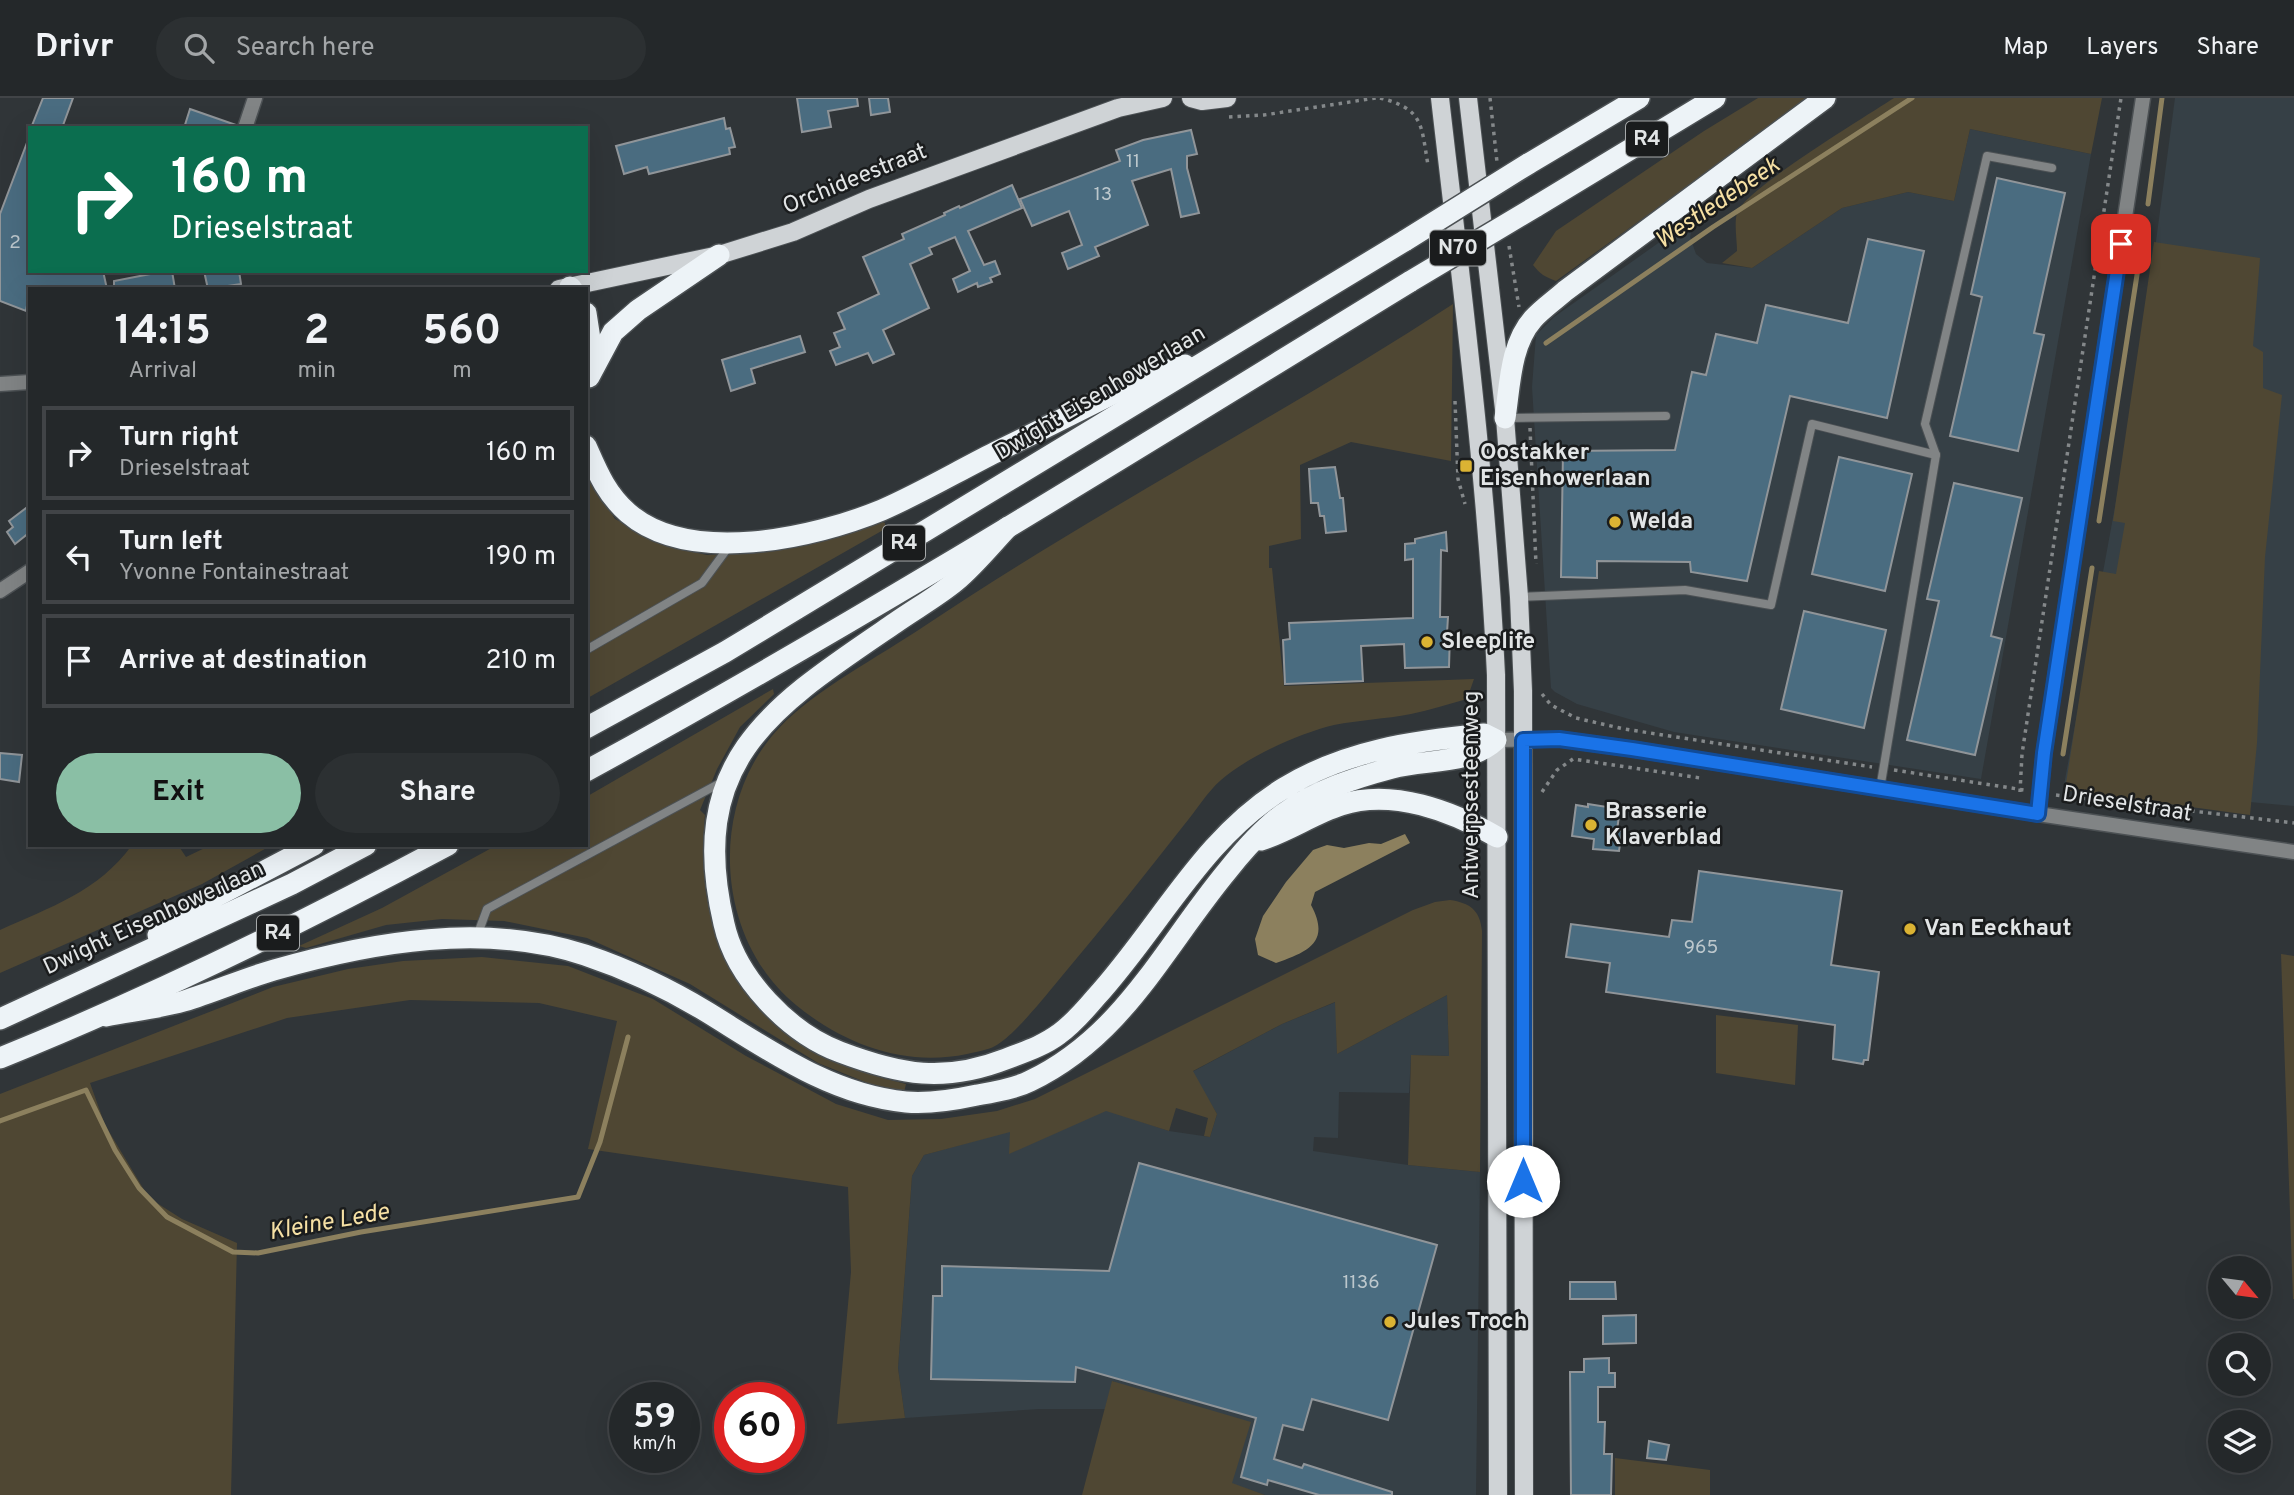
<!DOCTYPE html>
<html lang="en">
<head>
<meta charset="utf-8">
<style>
	:root { --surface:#24282a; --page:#2c3032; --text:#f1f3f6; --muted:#a3a6a8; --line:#414447; --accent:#8abfa5 }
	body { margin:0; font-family:Overpass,sans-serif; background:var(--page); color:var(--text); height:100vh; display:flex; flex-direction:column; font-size:26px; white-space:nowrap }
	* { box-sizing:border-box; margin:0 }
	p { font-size:23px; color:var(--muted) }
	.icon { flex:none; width:38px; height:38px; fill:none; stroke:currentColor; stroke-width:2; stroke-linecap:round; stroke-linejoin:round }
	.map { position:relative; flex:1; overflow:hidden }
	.drawer { position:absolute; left:28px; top:189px; width:560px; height:560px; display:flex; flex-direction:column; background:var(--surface); border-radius:0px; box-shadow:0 7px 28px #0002,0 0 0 2px var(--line) }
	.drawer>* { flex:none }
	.guide { position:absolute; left:28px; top:28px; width:560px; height:147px; border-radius:0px; box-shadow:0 7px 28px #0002,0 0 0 2px var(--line); background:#0b6e4f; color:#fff; overflow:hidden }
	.needle { width:46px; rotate:119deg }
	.fabs { position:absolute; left:2208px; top:1158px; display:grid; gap:14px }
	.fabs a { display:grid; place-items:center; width:63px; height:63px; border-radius:50%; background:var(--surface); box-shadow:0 7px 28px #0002,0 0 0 2px var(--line); font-size:35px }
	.speed { position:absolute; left:609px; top:1284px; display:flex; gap:14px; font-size:35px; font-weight:700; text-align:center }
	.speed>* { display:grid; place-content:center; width:91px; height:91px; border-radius:50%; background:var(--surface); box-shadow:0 7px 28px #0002,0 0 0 2px var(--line); line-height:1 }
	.speed small { font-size:18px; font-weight:400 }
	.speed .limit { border:10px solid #d22; background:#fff; color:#111 }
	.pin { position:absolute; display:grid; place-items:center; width:60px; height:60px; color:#fff; margin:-30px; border-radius:14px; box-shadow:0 4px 10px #0006 }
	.me { position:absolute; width:77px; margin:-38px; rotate:0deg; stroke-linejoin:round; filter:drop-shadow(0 0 5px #0008) }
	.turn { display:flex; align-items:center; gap:24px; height:147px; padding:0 28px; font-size:32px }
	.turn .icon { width:91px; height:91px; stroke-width:2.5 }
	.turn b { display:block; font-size:49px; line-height:60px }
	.eta { display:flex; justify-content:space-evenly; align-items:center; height:119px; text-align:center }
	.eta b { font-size:42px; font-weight:700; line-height:49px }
	.button { display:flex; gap:14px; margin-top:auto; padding:14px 28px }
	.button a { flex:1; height:80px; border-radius:42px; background:var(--accent); color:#111; font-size:28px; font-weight:700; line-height:80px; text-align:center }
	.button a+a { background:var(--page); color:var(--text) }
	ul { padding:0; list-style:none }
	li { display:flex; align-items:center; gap:21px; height:94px; margin:0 14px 10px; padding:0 14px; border:4px solid var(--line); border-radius:0px }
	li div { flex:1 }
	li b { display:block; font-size:26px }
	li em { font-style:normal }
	header { display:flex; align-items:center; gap:42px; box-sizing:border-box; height:98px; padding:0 35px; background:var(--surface); border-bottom:2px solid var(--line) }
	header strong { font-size:33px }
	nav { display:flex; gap:38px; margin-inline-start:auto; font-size:24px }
	.search { width:490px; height:63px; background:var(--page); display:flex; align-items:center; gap:18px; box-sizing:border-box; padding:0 24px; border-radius:38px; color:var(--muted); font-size:26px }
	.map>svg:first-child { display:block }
	.built { fill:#364046 }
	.green { fill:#4f4733 }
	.water { fill:#8c805e }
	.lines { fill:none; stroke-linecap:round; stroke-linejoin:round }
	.stream { stroke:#8c805e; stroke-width:5 }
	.building { fill:#4a6c80; stroke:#909599; stroke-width:2 }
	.service-casing { stroke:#4c5154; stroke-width:10 }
	.minor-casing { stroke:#4c5154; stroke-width:17 }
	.tertiary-casing { stroke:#4c5154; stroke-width:17 }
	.primary-casing { stroke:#4c5154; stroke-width:20 }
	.motorway-casing { stroke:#4c5154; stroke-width:24 }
	.path { stroke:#84888a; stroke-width:3.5; stroke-dasharray:3.5 5; stroke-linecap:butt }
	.service { stroke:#818485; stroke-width:8 }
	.minor { stroke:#818485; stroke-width:14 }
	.tertiary { stroke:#818485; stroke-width:14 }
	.primary { stroke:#cfd3d6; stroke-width:18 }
	.motorway { stroke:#edf3f7; stroke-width:21 }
	.motorway-bridge-casing { stroke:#4c5154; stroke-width:24; stroke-linecap:butt }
	.motorway-bridge { stroke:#edf3f7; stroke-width:21 }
	.route-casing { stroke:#114b97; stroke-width:18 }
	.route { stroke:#1a73e8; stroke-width:12 }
	.poi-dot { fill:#dbb333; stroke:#1a1c1d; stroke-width:2.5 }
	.labels { text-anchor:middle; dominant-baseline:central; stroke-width:5; stroke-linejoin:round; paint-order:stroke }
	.number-label { font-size:19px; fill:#bcc7cc }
	.shield { fill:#1a1c1d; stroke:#a6a9aa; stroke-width:2 }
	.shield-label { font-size:21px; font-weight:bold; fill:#e2e5e6 }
	.street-label { font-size:23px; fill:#e2e5e6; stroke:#1a1c1d }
	.poi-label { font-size:23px; font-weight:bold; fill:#e2e5e6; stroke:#1a1c1d; text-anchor:start }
	.water-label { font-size:24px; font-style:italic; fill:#f6e0a4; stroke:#1a1c1d }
</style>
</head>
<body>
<header>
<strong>Drivr</strong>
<div class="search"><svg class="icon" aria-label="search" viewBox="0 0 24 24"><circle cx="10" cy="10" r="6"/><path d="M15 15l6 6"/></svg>Search here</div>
<nav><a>Map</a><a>Layers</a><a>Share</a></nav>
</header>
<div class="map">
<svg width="2294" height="1397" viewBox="0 0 2294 1397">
	<rect width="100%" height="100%" fill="#303538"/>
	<g class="built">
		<path d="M2175 0H2294V708L2064 687 2136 294Z"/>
		<path d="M1970 31 2091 56 1981 681 1674 634 1577 606 1555 594 1551 590 1532 289 1536 237 1554 219 1695 119 1690 139 1696 156 1707 165 1752 170 1842 110 1908 94 1954 103Z"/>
		<path d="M1447 897 1449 958 1411 957 1409 995 1339 994 1338 1040 1314 1039 1313 1053 1408 1067 1480 1074 1476 1397H1265L1232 1386 1113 1283 1105 1311H1039L905 1320 898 1270 912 1078 924 1057 1010 1033V1055L1106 1012 1169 1033 1210 1039 1217 1016 1192 974 1282 926 1336 904 1337 956Z"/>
	</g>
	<g class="green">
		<path d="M1758 0H1810L1556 183C1545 179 1540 176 1533 167L1556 133 1704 33Z"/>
		<path d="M1894 0H2102L2091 56 1970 31 1954 103 1908 94 1842 110 1752 170 1722 165 1737 153C1737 142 1734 126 1737 115 1742 93 1868 17 1894 0Z"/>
		<path d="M2154 144 2260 160 2253 248 2263 254V290L2282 297 2265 459 2257 645 2250 717 2065 692 2099 473 2116 476 2125 425 2113 423Z"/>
		<path d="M1453 206 1451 363 1351 344 1300 367 1301 441 1269 448V470H1272L1284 588 1474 581 1467 601C1448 606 1430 612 1411 616 1385 621 1359 622 1334 627 1300 635 1247 659 1221 682 1207 694 1196 713 1184 727 1144 778 1104 828 1062 878 1046 897 1016 936 995 948 988 952 975 954 967 956 905 969 845 947 796 907 715 841 707 705 780 629 815 592 880 558 923 529 1095 413 1280 319 1453 206Z"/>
		<path d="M586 375 615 421 670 449 707 457 776 453 881 423 885 425V431L586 601Z"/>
		<path d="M773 591 774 596 740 629 717 671 700 712 705 717C691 867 763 952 906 986L904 994 875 988 818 965 690 886 587 840 504 823 442 821 386 827 306 850 299 848 382 810 497 747H586V699Z"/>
		<path d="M132 747H178L186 759 211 747H272L202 786 0 875V832C50 809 98 794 132 747Z"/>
		<path d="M1450 802C1470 805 1480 812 1482 833L1480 1074 1408 1067 1411 957 1449 958 1447 897 1337 956 1335 904 1282 926 1193 973 1217 1016 1210 1039 1204 1038 1208 1020 1176 1010 1169 1033 1106 1013 1009 1056 1010 1034 924 1057 912 1078 898 1270 905 1320 837 1326 851 1174 848 1089 588 1051 617 923 539 905 410 902 287 920 90 985 105 1027 149 1100 182 1121 237 1145 231 1397H0V996L273 889 348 871 403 863 482 859 568 868 653 901 746 958 836 1006 888 1022 941 1021 997 1013 1035 1001 1413 812 1435 804Z"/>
		<path d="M2281 856 2294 858V1201H2293Z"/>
		<path d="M1716 917 1798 927 1795 987 1716 975Z"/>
		<path d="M1112 1283 1251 1324 1232 1385 1265 1397H1082Z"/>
		<path d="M1615 1360 1710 1372V1397H1615Z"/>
	</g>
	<path class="water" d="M1405 736 1410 745 1315 794 1311 807C1331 844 1308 854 1276 865L1258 857 1255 841 1263 818 1286 784 1313 752 1327 747 1344 750 1369 745 1381 746Z"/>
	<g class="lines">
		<g class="stream">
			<path d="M2148 106 2162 0"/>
			<path d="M1546 245 1713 129 1912 0"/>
			<path d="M2099 423 2143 138"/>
			<path d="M2063 656 2092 470"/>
			<path d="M0 1023 86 992 115 1052 139 1090 167 1119 233 1154 258 1155 361 1134 578 1099 600 1044 628 939"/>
		</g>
	</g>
	<g class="building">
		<path d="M43 0H73L62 30H31Z"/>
		<path d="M797 0H857L858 8 828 13 831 29 802 34Z"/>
		<path d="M869 0H888L890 14 871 17Z"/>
		<path d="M190 11 236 27V30H184Z"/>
		<path d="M724 20 726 31 730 30 735 49 729 50 730 56 649 76 647 69 624 76 616 48Z"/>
		<path d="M1191 32 1197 56 1187 58V70L1199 115 1181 119 1171 71 1132 83 1148 127 1095 149 1099 158 1068 171 1062 155 1082 147 1069 113 1032 128 1020 101 1120 63 1116 52 1143 42Z"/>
		<path d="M28 42 30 173H103L107 191H30L26 213 0 203V116Z"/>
		<path d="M1997 80 2065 95 2034 235 2044 237 2018 353 1950 338 1982 199 1971 196Z"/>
		<path d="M1012 87 1022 110 968 133 984 167 995 163 1000 176 990 180 992 184 978 189 977 185 958 194 953 181 970 173 955 139 929 150 932 156 910 166 929 210 883 232 894 256 873 265 868 255 836 267 830 253 840 249 834 235 845 231 838 215 879 196 863 159 904 141 902 136 945 117 944 115 959 108 960 110Z"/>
		<path d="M1868 141 1924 153 1887 320 1790 298 1747 483 1691 474 1690 464 1597 463V480L1561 479 1563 353 1675 352 1692 274 1706 277 1716 236 1757 245 1766 207 1848 225Z"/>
		<path d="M152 173H172L175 191H114V183L150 176Z"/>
		<path d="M204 173H239L241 186 208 191Z"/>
		<path d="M800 238 805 254 751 271 755 285 731 293 722 262Z"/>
		<path d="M1839 359 1912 376 1885 493 1812 476Z"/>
		<path d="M1335 369 1340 400H1343L1346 433 1326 435 1324 418H1320L1318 405H1311L1309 371Z"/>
		<path d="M1954 385 2022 400 1991 538 2002 541 1975 657 1907 642 1939 503 1927 501Z"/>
		<path d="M30 407V434L15 446 7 434 13 429 9 423Z"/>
		<path d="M1446 434 1447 453 1441 452 1440 519H1448L1447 535H1450L1449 569 1405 570 1404 546 1361 548 1363 583 1285 586 1283 542 1290 541 1289 525 1413 520V461L1405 462V446L1415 445V441Z"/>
		<path d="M1804 513 1886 532 1864 630 1781 611Z"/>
		<path d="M0 655 22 657 19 684 0 681Z"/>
		<path d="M1588 706 1620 711 1617 732 1622 733 1619 753 1593 751 1594 741 1572 738 1576 707 1588 709Z"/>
		<path d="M1699 773 1842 793 1831 867 1879 874 1868 962H1864L1863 966 1833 961 1835 927 1606 894 1610 865 1566 859 1571 826 1669 839 1672 822 1692 824Z"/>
		<path d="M1139 1065 1437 1147 1388 1322 1312 1301 1303 1332 1283 1327 1274 1361 1302 1370 1304 1366 1392 1394V1397H1319L1268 1382 1267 1387 1241 1379 1256 1320 1076 1269 1075 1284 931 1281 933 1198H942V1168L1109 1173Z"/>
		<path d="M1570 1184H1615L1616 1201H1570Z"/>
		<path d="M1636 1217V1245L1603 1246V1218Z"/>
		<path d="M1609 1260V1275H1615V1289H1598V1324H1605L1604 1356H1612L1611 1397H1571L1570 1274H1584V1261Z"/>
		<path d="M1649 1343 1669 1347 1666 1362 1647 1360Z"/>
	</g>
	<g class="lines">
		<g class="service-casing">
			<g id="service">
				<path d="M1508 320 1666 318"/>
				<path d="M1519 499 1685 492 1771 507 1812 326 1936 357"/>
				<path d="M586 552 702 485 730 447"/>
				<path d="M1880 691 1936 357 1925 326 1987 58 2052 70"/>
				<path d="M477 838 487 811 724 683"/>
			</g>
		</g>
		<g class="minor-casing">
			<g id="minor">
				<path d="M245 30 255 0"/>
				<path d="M0 493 30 473"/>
				<path d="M2038 716 2044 655 2143 0"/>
			</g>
		</g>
		<g class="tertiary-casing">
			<g id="tertiary">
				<path d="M0 286 30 284"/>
				<path d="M1496 642 1559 641 1632 651 2038 716 2294 754"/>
			</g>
		</g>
		<g class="primary-casing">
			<g id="primary">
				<path d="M1191 0 1202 3 1227 0"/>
				<path d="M1440 0C1462 192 1487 383 1496 577L1498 1397"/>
				<path d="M1468 0 1505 320 1519 499 1523 593 1524 1397"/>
				<path d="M559 191 719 157 793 134 869 101 1118 10 1163 0"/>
			</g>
		</g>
		<g class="motorway-casing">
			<g id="motorway">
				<path d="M1528 66 1639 0"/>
				<path d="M1535 109 1715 0"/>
				<path d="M570 189 572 191"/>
				<path d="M586 215 590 241 589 272"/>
				<path d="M589 279 613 234 638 212 719 157"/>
				<path d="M1505 320C1510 288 1510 247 1533 221 1542 211 1555 202 1565 193L1825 0"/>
				<path d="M586 348C597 373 606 396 628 415 690 468 814 440 882 412 921 395 958 373 996 354 1045 330 1094 305 1142 281L1185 267"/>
				<path d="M586 630 725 554 1406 142"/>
				<path d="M586 673C867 520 1138 350 1411 183"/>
				<path d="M1261 742C1289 733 1313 716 1341 707 1392 690 1452 713 1497 739"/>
				<path d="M158 837 217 798 314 747"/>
				<path d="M106 918C132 913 159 910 184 903 214 894 243 881 274 872 372 844 485 824 585 857 627 871 669 891 707 914 769 952 831 997 906 1004 930 1006 954 1002 977 997 994 994 1014 991 1030 983 1124 938 1164 849 1228 772 1244 752 1262 731 1283 716 1315 693 1354 680 1392 670 1426 661 1469 667 1496 642L1484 636C1414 643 1346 652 1284 690 1202 740 1159 830 1096 899 1085 912 1073 926 1059 936 1043 948 1024 954 1006 961 944 985 901 977 840 954 789 935 736 880 724 826 685 661 773 608 895 525 915 511 938 498 956 483 975 467 991 447 1008 429"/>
				<path d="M0 921 292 786 366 747"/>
				<path d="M0 960C154 898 302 825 448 747"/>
			</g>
		</g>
		<g class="path">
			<path d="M1380 0C1424 11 1421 27 1428 67"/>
			<path d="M1490 0 1497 64"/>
			<path d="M1229 19 1264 17 1376 0"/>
			<path d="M1509 148 1519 209"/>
			<path d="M1455 303 1458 381 1465 406"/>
			<path d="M1530 330 1536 466"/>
			<path d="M1542 596 1551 607 1576 620 1624 631 1872 669"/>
			<path d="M1894 672 2024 692"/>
			<path d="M1542 694 1557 672 1573 661 1700 680"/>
			<path d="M2020 694 2022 656 2121 0"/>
			<path d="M2056 697 2294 725"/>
		</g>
		<use href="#service" class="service"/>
		<use href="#minor" class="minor"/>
		<use href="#tertiary" class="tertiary"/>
		<use href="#primary" class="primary"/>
		<use href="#motorway" class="motorway"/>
		<g class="motorway-bridge-casing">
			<g id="motorway-bridge">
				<path d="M1406 142 1528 66"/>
				<path d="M1411 183 1535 109"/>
			</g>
		</g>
		<use href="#motorway-bridge" class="motorway-bridge"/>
	</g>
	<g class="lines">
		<g class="route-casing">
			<path id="route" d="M1523 1083V642L1559 641 1632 651 2038 716 2044 655 2121 146"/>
		</g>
		<use href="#route" class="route"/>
	</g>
	<g class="poi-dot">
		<rect x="1459" y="361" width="14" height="14" rx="3.5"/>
		<circle cx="1615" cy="424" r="7"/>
		<circle cx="1427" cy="544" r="7"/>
		<circle cx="1591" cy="727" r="7"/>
		<circle cx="1910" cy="831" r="7"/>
		<circle cx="1390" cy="1224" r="7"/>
	</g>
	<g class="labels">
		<g class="number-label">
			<text x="1133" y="64">11</text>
			<text x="1103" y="97">13</text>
			<text x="15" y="145">2</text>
			<text x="1701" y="850">965</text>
			<text x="1361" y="1185">1136</text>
		</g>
		<g class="shield">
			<rect x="1626" y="23.5" width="42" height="35" rx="5"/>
			<rect x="1430" y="132.5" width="56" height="35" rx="5"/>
			<rect x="883" y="427.5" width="42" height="35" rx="5"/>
			<rect x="257" y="817.5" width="42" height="35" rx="5"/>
		</g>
		<g class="shield-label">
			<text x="1647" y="41">R4</text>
			<text x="1458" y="150">N70</text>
			<text x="904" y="445">R4</text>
			<text x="278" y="835">R4</text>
		</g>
		<g class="street-label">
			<text transform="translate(855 82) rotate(-22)">Orchideestraat</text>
			<text transform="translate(1101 296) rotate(-31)">Dwight Eisenhowerlaan</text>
			<text transform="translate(1472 697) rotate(-90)">Antwerpsesteenweg</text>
			<text transform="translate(2127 707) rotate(9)">Drieselstraat</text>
			<text transform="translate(154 821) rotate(-25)">Dwight Eisenhowerlaan</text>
		</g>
		<g class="poi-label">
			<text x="1480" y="355">Oostakker<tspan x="1480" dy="26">Eisenhowerlaan</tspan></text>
			<text x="1629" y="424">Welda</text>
			<text x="1441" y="544">Sleeplife</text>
			<text x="1605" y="714">Brasserie<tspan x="1605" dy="26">Klaverblad</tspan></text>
			<text x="1924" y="831">Van Eeckhaut</text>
			<text x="1404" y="1224">Jules Troch</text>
		</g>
		<g class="water-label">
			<text transform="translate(1718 106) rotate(-34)">Westledebeek</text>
			<text transform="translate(329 1125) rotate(-10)">Kleine Lede</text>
		</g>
	</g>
</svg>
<div class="fabs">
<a><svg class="needle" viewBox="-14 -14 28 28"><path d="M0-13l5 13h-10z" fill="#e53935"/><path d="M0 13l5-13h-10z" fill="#a3a6a8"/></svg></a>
<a><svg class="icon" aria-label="search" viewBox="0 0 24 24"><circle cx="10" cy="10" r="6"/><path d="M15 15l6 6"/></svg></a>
<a><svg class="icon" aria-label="layers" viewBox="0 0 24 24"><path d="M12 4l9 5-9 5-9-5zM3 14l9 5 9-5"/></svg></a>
</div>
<div class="speed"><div>59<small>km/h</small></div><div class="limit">60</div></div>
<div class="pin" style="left:2121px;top:146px;background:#d93025"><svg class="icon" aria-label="arrive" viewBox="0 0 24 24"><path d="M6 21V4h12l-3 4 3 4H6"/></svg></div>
<svg class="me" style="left:1523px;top:1083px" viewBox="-20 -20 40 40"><circle r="19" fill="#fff"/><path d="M0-13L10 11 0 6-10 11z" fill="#1a73e8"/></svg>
<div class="guide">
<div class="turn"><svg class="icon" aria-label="right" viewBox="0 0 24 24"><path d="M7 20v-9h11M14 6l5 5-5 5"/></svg><div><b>160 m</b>Drieselstraat</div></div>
</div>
<section class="drawer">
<div class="eta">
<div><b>14:15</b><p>Arrival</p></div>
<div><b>2</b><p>min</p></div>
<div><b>560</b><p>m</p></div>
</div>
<ul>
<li><svg class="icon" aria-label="right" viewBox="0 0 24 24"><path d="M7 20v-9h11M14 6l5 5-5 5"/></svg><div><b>Turn right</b><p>Drieselstraat</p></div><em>160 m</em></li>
<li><svg class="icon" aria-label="left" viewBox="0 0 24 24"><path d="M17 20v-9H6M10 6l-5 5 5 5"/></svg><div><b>Turn left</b><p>Yvonne Fontainestraat</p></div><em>190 m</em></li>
<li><svg class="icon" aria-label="arrive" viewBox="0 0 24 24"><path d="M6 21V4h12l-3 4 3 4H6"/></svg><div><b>Arrive at destination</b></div><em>210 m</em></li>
</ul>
<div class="button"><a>Exit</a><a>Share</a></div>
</section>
</div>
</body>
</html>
